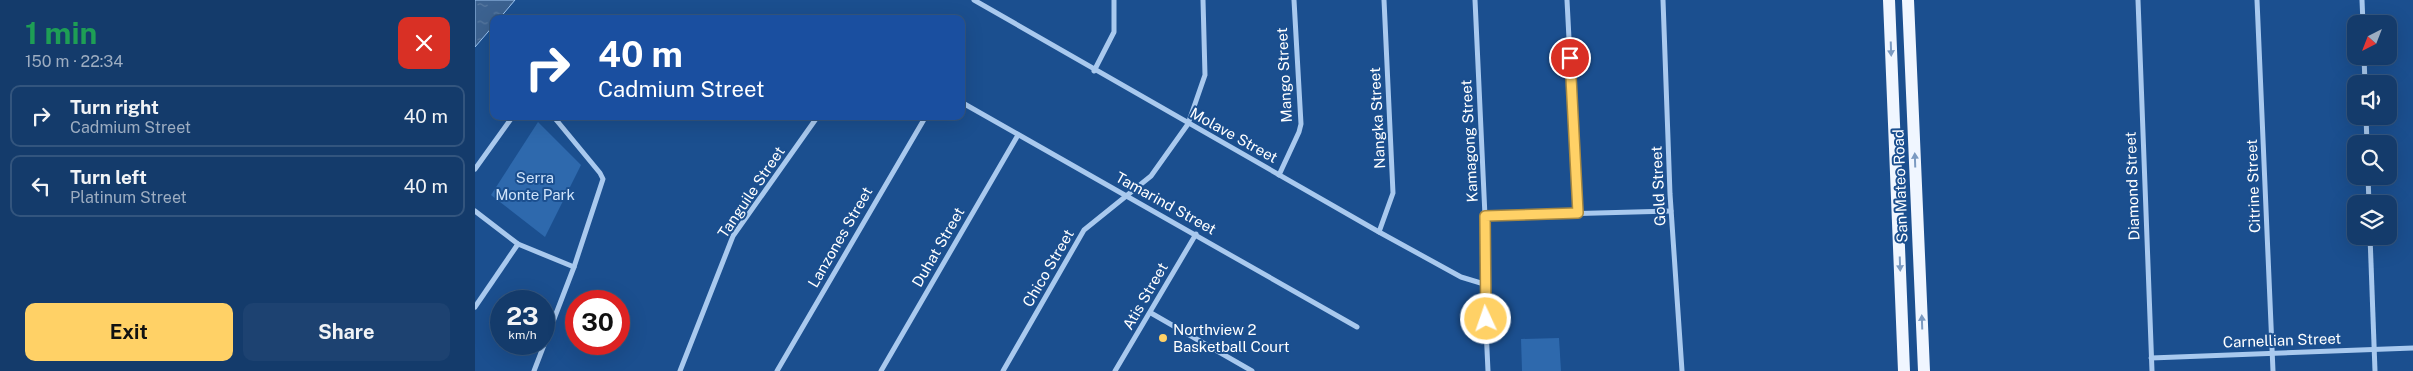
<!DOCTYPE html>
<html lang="en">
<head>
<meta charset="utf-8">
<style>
	:root { --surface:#143b6b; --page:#1d4271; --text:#f1f3f6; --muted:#9dadc1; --line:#33557e; --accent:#ffd166 }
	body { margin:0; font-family:"Public Sans",sans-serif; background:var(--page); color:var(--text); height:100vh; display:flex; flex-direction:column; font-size:19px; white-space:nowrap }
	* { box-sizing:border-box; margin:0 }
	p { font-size:16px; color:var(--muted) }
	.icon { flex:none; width:28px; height:28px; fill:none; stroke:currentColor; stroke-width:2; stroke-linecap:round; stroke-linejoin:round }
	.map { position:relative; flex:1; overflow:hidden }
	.panel { display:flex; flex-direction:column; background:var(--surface); width:475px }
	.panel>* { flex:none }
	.guide { position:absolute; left:15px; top:15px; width:475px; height:105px; border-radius:10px; box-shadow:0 5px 20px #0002,0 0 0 1px var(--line); background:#1a4fa0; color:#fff; overflow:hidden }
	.needle { width:32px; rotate:222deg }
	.fabs { position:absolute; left:1872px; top:15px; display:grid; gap:10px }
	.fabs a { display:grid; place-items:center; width:50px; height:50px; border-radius:10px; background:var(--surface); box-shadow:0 5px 20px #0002,0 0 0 1px var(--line); font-size:25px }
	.speed { position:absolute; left:15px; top:290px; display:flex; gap:10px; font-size:25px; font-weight:700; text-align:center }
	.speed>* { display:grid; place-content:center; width:65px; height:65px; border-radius:50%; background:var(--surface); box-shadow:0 5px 20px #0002,0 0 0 1px var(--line); line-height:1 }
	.speed small { font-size:12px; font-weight:400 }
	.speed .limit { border:8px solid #d22; background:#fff; color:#111 }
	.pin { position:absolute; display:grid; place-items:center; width:42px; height:42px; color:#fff; margin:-21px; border:2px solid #fff; border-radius:50%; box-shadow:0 1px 5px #0007 }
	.me { position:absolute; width:55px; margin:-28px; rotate:357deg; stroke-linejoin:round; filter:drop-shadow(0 0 4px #0008) }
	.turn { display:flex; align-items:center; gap:18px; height:105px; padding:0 25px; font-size:22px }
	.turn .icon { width:65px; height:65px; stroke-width:2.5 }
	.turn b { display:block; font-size:35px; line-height:42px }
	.round { display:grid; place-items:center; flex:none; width:52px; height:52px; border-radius:10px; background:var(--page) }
	.headline { display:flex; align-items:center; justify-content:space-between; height:85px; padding:0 25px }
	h1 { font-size:30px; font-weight:700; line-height:38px; color:#1e9e55 }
	.primary-button { display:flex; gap:10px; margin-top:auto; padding:10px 25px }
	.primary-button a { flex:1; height:58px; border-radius:10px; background:var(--accent); color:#111; font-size:20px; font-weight:700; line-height:58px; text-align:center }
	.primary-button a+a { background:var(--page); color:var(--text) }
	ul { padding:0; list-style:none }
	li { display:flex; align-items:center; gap:15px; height:62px; margin:0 10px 8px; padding:0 15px; border:2px solid var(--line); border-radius:10px }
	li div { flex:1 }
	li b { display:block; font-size:19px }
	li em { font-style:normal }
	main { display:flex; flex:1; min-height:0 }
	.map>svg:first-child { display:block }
	.park { fill:#2e69ad }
	.water { fill:url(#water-ripples); stroke:#9cc4f0 }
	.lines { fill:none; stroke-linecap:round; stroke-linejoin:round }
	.minor { stroke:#a9c9ee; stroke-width:5 }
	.primary { stroke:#f0f6ff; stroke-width:12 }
	.oneway { fill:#7b9ac1 }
	.route-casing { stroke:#a68842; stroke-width:12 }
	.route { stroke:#ffd166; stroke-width:9 }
	.poi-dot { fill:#ffd166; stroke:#1b4f8f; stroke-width:2 }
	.labels { text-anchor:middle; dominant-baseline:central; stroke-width:4; stroke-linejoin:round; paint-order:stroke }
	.street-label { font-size:15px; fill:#fff; stroke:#1b4f8f }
	.park-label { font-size:15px; fill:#cfe3fa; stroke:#1b4f8f }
	.poi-label { font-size:15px; fill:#fff; stroke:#1b4f8f; text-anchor:start }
</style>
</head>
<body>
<main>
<section class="panel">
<div class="headline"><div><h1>1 min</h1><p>150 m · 22:34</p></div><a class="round" style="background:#d93025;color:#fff"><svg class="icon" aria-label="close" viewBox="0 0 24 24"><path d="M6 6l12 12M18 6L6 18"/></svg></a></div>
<ul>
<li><svg class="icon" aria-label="right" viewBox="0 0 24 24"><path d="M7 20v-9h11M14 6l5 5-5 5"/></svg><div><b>Turn right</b><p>Cadmium Street</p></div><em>40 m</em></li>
<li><svg class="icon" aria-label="left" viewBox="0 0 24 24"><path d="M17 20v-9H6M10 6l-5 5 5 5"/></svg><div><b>Turn left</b><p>Platinum Street</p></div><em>40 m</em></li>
</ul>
<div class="primary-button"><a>Exit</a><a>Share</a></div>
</section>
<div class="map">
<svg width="1938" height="371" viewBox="0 0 1938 371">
	<defs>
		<pattern id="water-ripples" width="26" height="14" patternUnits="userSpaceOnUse" patternTransform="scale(1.25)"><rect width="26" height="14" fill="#3c6290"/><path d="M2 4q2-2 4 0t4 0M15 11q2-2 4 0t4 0" fill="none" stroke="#597aa1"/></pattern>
	</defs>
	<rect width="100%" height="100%" fill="#1b4f8f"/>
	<g class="park">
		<path d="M63 122 106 165 70 237 16 195Z"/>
		<path d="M1084 338 1086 371H1047L1046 339Z"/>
	</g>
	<path class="water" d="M0 0H40L24 19H19V25L0 47Z"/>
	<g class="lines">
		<g class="minor">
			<path d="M499 0 904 232 986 277 1009 284"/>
			<path d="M1000 0 1010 216 1009 284 1013 371"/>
			<path d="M1092 0 1103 213"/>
			<path d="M1188 0 1195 194 1207 371"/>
			<path d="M1663 0 1677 371"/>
			<path d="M1782 0 1798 371"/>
			<path d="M1887 0 1888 24"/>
			<path d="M1889 56 1890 84"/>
			<path d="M619 71 639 32V0"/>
			<path d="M486 102 882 327"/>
			<path d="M1891 116 1892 144"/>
			<path d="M0 169 38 116"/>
			<path d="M804 175 824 132 826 124 819 0"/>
			<path d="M1893 176 1894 204"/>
			<path d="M0 211 43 244 99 267"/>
			<path d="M1010 216 1196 211"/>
			<path d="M904 232 918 193 909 0"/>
			<path d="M1895 236 1900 371"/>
			<path d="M0 307 43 244"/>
			<path d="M676 313 777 371"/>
			<path d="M1676 358 1938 348"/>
			<path d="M59 371 99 267 128 179 125 173 78 116"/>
			<path d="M205 371 258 236 343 116"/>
			<path d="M302 371 451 116"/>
			<path d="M406 371 543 135"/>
			<path d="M528 371 609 230 676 176 713 124 730 75 728 0"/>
			<path d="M640 371 721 234"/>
		</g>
		<g class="primary">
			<path d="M1414 0 1429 371"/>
			<path d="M1433 0 1449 371"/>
		</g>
	</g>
	<defs><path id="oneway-solid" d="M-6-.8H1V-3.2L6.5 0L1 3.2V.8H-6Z" transform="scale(1.25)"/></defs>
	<g class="oneway">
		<use href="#oneway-solid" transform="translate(1416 49) rotate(88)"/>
		<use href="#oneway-solid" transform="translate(1440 160) rotate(-92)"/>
		<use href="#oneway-solid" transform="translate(1425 264) rotate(88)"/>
		<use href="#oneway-solid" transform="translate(1447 322) rotate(-92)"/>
	</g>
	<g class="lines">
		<g class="route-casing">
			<path id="route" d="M1011 319 1010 216 1103 213 1095 58"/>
		</g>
		<use href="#route" class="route"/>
	</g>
	<circle class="poi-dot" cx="688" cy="338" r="5"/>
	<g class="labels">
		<g class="street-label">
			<text transform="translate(809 75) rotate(-93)">Mango Street</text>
			<text transform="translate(902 118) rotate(-93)">Nangka Street</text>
			<text transform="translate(759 135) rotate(29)">Molave Street</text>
			<text transform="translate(994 141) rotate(-93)">Kamagong Street</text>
			<text transform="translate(1183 186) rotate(-93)">Gold Street</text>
			<text transform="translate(1425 186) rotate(-92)">San Mateo Road</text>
			<text transform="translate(1657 186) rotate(-92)">Diamond Street</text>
			<text transform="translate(1778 186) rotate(-92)">Citrine Street</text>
			<text transform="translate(276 192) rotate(-56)">Tanguile Street</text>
			<text transform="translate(691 203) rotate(29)">Tamarind Street</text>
			<text transform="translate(365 237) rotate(-60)">Lanzones Street</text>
			<text transform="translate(463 247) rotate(-60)">Duhat Street</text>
			<text transform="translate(573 268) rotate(-60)">Chico Street</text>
			<text transform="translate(670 296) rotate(-60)">Atis Street</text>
			<text transform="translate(1807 340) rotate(-2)">Carnellian Street</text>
		</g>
		<g class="park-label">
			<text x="60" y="177">Serra<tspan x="60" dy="17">Monte Park</tspan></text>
		</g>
		<g class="poi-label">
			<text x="698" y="329">Northview 2<tspan x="698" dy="17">Basketball Court</tspan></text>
		</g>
	</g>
</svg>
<div class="fabs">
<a><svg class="needle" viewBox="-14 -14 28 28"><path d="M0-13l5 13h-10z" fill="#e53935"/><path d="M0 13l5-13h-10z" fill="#9dadc1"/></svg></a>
<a><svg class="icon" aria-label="sound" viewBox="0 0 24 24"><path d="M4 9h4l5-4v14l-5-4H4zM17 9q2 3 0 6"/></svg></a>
<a><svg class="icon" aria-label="search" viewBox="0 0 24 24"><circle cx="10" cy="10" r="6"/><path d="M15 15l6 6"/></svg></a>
<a><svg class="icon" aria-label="layers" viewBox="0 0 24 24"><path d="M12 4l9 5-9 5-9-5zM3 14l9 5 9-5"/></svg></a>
</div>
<div class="speed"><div>23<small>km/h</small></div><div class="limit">30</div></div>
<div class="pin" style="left:1095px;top:58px;background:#d93025"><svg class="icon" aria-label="arrive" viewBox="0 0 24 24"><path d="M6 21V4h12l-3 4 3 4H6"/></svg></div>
<svg class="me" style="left:1011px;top:319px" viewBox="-20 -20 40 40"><circle r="17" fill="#ffd166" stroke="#fff" stroke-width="3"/><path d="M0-11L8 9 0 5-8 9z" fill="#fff"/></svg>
<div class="guide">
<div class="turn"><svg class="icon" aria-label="right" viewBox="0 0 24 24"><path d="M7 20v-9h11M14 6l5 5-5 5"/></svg><div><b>40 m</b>Cadmium Street</div></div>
</div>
</div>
</main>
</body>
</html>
